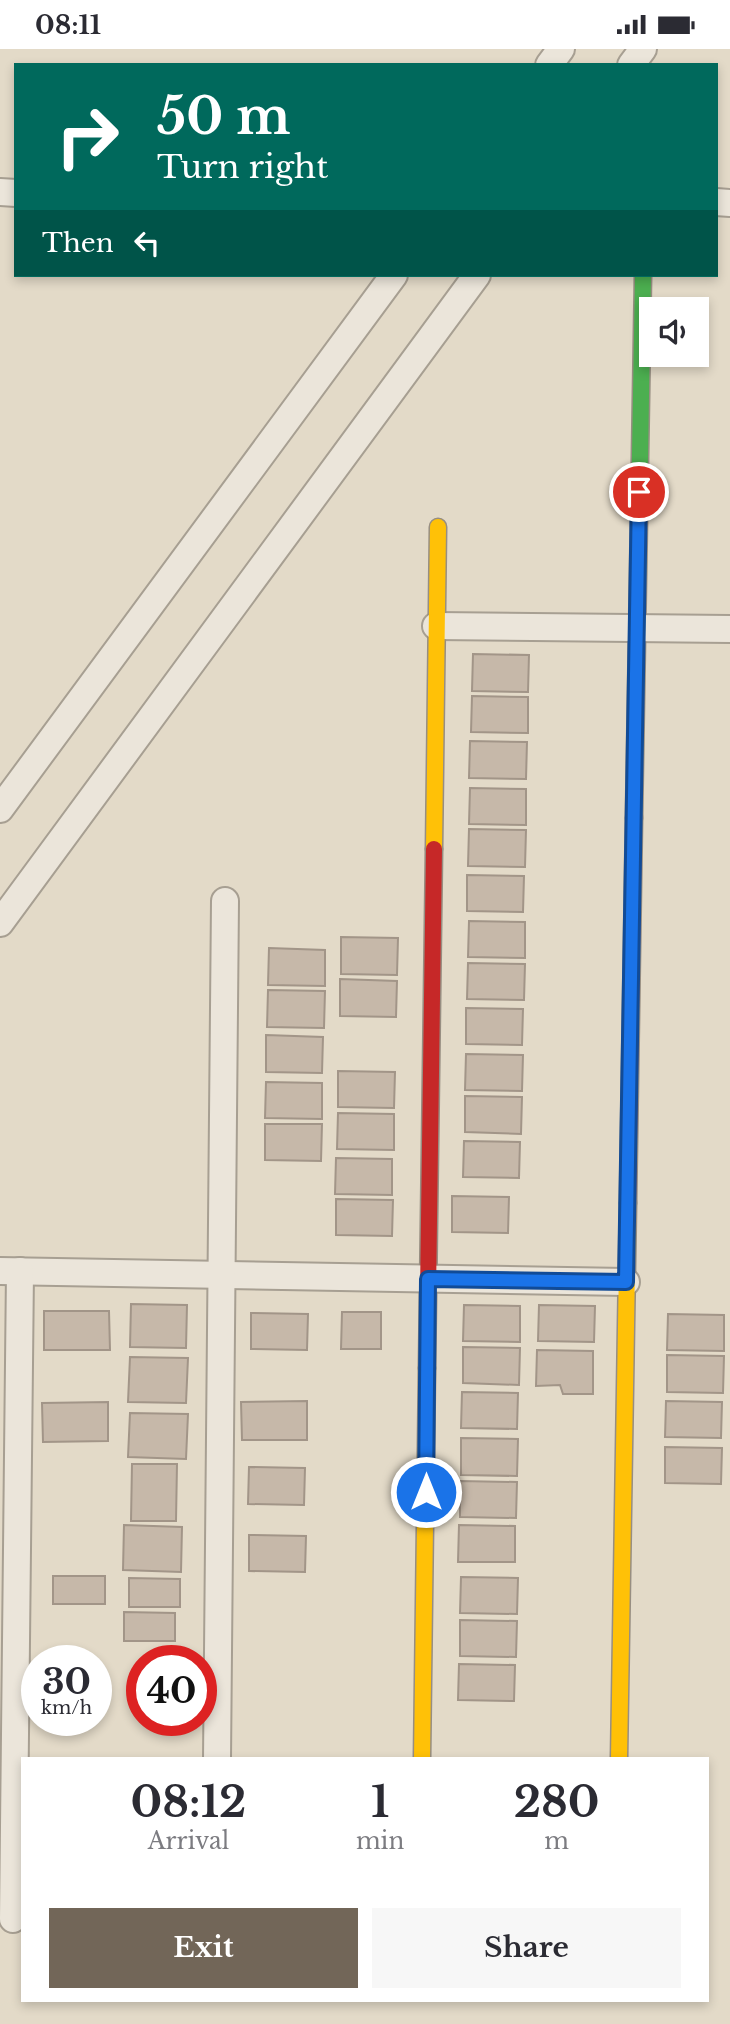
<!DOCTYPE html>
<html lang="en">
<head>
<meta charset="utf-8">
<style>
	:root { --surface:#fff; --page:#f7f7f7; --text:#2b2b33; --muted:#7c7c81; --accent:#726658 }
	body { margin:0; font-family:"Libre Baskerville",serif; background:var(--page); color:var(--text); height:100vh; display:flex; flex-direction:column; font-size:26px; white-space:nowrap }
	* { box-sizing:border-box; margin:0 }
	p { font-size:23px; color:var(--muted) }
	.icon { flex:none; width:38px; height:38px; fill:none; stroke:currentColor; stroke-width:2; stroke-linecap:round; stroke-linejoin:round }
	.map { position:relative; flex:1; overflow:hidden }
	.sheet { position:absolute; left:21px; top:1708px; width:688px; height:245px; display:flex; flex-direction:column; background:var(--surface); border-radius:0px; box-shadow:0 4px 10px #0003 }
	.sheet>* { flex:none }
	.guide { position:absolute; left:14px; top:14px; width:704px; height:214px; border-radius:0px; box-shadow:0 4px 10px #0003; background:#00695c; color:#fff; overflow:hidden }
	.controls { position:absolute; left:639px; top:248px; display:grid; gap:14px }
	.controls a { display:grid; place-items:center; width:70px; height:70px; border-radius:0px; background:var(--surface); box-shadow:0 4px 10px #0003; font-size:35px }
	.speed { position:absolute; left:21px; top:1596px; display:flex; gap:14px; font-size:35px; font-weight:700; text-align:center }
	.speed>* { display:grid; place-content:center; width:91px; height:91px; border-radius:50%; background:var(--surface); box-shadow:0 4px 10px #0003; line-height:1 }
	.speed small { font-size:18px; font-weight:400 }
	.speed .limit { border:10px solid #d22; background:#fff; color:#111 }
	.pin { position:absolute; display:grid; place-items:center; width:60px; height:60px; color:#fff; margin:-30px; border:4px solid #fff; border-radius:50%; box-shadow:0 2px 7px #0007 }
	.me { position:absolute; width:77px; margin:-38px; rotate:0deg; stroke-linejoin:round; filter:drop-shadow(0 0 5px #0008) }
	.turn { display:flex; align-items:center; gap:24px; height:147px; padding:0 28px; font-size:32px }
	.turn .icon { width:91px; height:91px; stroke-width:2.5 }
	.turn b { display:block; font-size:49px; line-height:60px }
	.then { display:flex; align-items:center; height:66px; padding:0 28px; background:#0003; gap:14px; font-size:26px }
	.eta { display:flex; justify-content:space-evenly; align-items:center; height:119px; text-align:center }
	.eta b { font-size:42px; font-weight:700; line-height:49px }
	.cta { display:flex; gap:14px; margin-top:auto; padding:14px 28px }
	.cta a { flex:1; height:80px; border-radius:0px; background:var(--accent); color:#fff; font-size:28px; font-weight:700; line-height:80px; text-align:center }
	.cta a+a { background:var(--page); color:var(--text) }
	.status { display:flex; justify-content:space-between; align-items:center; height:49px; padding:0 35px; background:var(--surface); direction:ltr }
	.status svg { height:19px; fill:currentColor }
	.map>svg:first-child { display:block }
	.building { fill:#c6b8a9; stroke:#a29588; stroke-width:2 }
	.lines { fill:none; stroke-linecap:round; stroke-linejoin:round }
	.street-casing { stroke:#a79f92; stroke-width:30 }
	.fast-casing { stroke:#978e82; stroke-width:19 }
	.slow-casing { stroke:#978e82; stroke-width:19 }
	.jam-casing { stroke:#978e82; stroke-width:19 }
	.street { stroke:#ebe5da; stroke-width:26 }
	.fast { stroke:#4caf50; stroke-width:16 }
	.slow { stroke:#ffc107; stroke-width:16 }
	.jam { stroke:#c62828; stroke-width:16 }
	.route-casing { stroke:#114b97; stroke-width:18 }
	.route { stroke:#1a73e8; stroke-width:12 }
</style>
</head>
<body>
<div class="status"><b>08:11</b><svg viewBox="0 0 49 12"><path d="M0 12V9h3v3zM5 12V6h3v6zM10 12V3h3v9zM15 12V0h3v12zM26 1h20v11H26zM47 4h2v5h-2z"/></svg></div>
<div class="map">
<svg width="730" height="1975" viewBox="0 0 730 1975">
	<rect width="100%" height="100%" fill="#e3dac8"/>
	<g class="building">
		<path d="M473 605 529 606 528 643 472 642Z"/>
		<path d="M472 647 528 648V684L471 683Z"/>
		<path d="M470 692 527 693 526 730 469 729Z"/>
		<path d="M470 739 526 740V776L469 775Z"/>
		<path d="M469 780 526 781 525 818 468 817Z"/>
		<path d="M467 826 524 827 523 863 467 862Z"/>
		<path d="M469 872 525 873V909L468 908Z"/>
		<path d="M341 888 398 889 397 926 341 925Z"/>
		<path d="M269 899 325 901V937L268 936Z"/>
		<path d="M468 914 525 915 524 951 467 950Z"/>
		<path d="M340 930 397 932 396 968 340 967Z"/>
		<path d="M268 941 325 942 324 979 267 978Z"/>
		<path d="M466 959 523 960 522 996 466 995Z"/>
		<path d="M266 986 323 988 322 1024 266 1023Z"/>
		<path d="M466 1005 523 1006 522 1042 465 1041Z"/>
		<path d="M338 1022 395 1023 394 1059 338 1058Z"/>
		<path d="M266 1033 322 1034V1070L265 1069Z"/>
		<path d="M465 1047 522 1048 521 1085 465 1083Z"/>
		<path d="M338 1064 394 1065V1101L337 1100Z"/>
		<path d="M265 1075H322L321 1112 265 1111Z"/>
		<path d="M464 1092 520 1093 519 1129 463 1128Z"/>
		<path d="M336 1109 392 1110V1146L335 1145Z"/>
		<path d="M452 1147 509 1148 508 1184 452 1183Z"/>
		<path d="M336 1150 393 1151 392 1187 336 1186Z"/>
		<path d="M131 1255 187 1256 186 1299 130 1298Z"/>
		<path d="M464 1256 520 1257V1293L463 1292Z"/>
		<path d="M539 1256 595 1257 594 1293 538 1292Z"/>
		<path d="M44 1262H109L110 1301H44Z"/>
		<path d="M342 1263H381V1300H341Z"/>
		<path d="M251 1264 308 1265 307 1301 251 1300Z"/>
		<path d="M668 1265 724 1266V1302L667 1301Z"/>
		<path d="M463 1298 520 1299 519 1336 463 1334Z"/>
		<path d="M537 1301 593 1302V1345H563L560 1336 536 1337Z"/>
		<path d="M667 1306 724 1307 723 1344 667 1343Z"/>
		<path d="M130 1308 188 1309 186 1354 128 1353Z"/>
		<path d="M462 1343 518 1344 517 1380 461 1379Z"/>
		<path d="M307 1352V1391H242L241 1353Z"/>
		<path d="M666 1352 722 1353 721 1389 665 1388Z"/>
		<path d="M108 1353V1392L43 1393 42 1354Z"/>
		<path d="M130 1364 188 1365 186 1410 128 1408Z"/>
		<path d="M461 1389 518 1390 517 1427 461 1426Z"/>
		<path d="M665 1398 722 1399 721 1435 665 1434Z"/>
		<path d="M132 1415H177L176 1472H131Z"/>
		<path d="M249 1418 305 1419 304 1456 248 1455Z"/>
		<path d="M460 1432 517 1433 516 1469 460 1468Z"/>
		<path d="M124 1476 182 1478 181 1523 123 1521Z"/>
		<path d="M459 1476 515 1477V1513H458Z"/>
		<path d="M249 1486 306 1487 305 1523 249 1522Z"/>
		<rect x="53" y="1527" width="52" height="28"/>
		<path d="M461 1528 518 1529 517 1565 460 1564Z"/>
		<path d="M129 1529 180 1530V1558H129Z"/>
		<path d="M124 1563 175 1564V1592H124Z"/>
		<path d="M460 1571 517 1572 516 1608 460 1607Z"/>
		<path d="M459 1615 515 1616 514 1652 458 1651Z"/>
	</g>
	<g class="lines">
		<g class="street-casing">
			<g id="street">
				<path d="M549 16 561 0"/>
				<path d="M631 16 643 0"/>
				<path d="M0 143 16 144"/>
				<path d="M716 153 730 154"/>
				<path d="M436 577 730 580"/>
				<path d="M0 760 394 226"/>
				<path d="M0 874 477 226"/>
				<path d="M0 1222 626 1233"/>
				<path d="M217 1710 225 852"/>
				<path d="M13 1870 20 1222"/>
			</g>
		</g>
		<g class="fast-casing">
			<path id="fast" d="M634 769 643 226"/>
		</g>
		<g class="slow-casing">
			<g id="slow">
				<path d="M434 800 438 478"/>
				<path d="M422 1710 427 1319"/>
				<path d="M619 1710 628 1154"/>
			</g>
		</g>
		<g class="jam-casing">
			<g id="jam">
				<path d="M628 1154 634 769"/>
				<path d="M427 1319 434 800"/>
			</g>
		</g>
		<use href="#street" class="street"/>
		<use href="#fast" class="fast"/>
		<use href="#slow" class="slow"/>
		<use href="#jam" class="jam"/>
	</g>
	<g class="lines">
		<g class="route-casing">
			<path id="route" d="M426 1443 428 1230 626 1233 639 443"/>
		</g>
		<use href="#route" class="route"/>
	</g>
</svg>
<div class="controls">
<a><svg class="icon" aria-label="sound" viewBox="0 0 24 24"><path d="M4 9h4l5-4v14l-5-4H4zM17 9q2 3 0 6"/></svg></a>
</div>
<div class="speed"><div>30<small>km/h</small></div><div class="limit">40</div></div>
<div class="pin" style="left:639px;top:443px;background:#d93025"><svg class="icon" aria-label="arrive" viewBox="0 0 24 24"><path d="M6 21V4h12l-3 4 3 4H6"/></svg></div>
<svg class="me" style="left:426px;top:1443px" viewBox="-20 -20 40 40"><circle r="17" fill="#1a73e8" stroke="#fff" stroke-width="3"/><path d="M0-11L8 9 0 5-8 9z" fill="#fff"/></svg>
<div class="guide">
<div class="turn"><svg class="icon" aria-label="right" viewBox="0 0 24 24"><path d="M7 20v-9h11M14 6l5 5-5 5"/></svg><div><b>50 m</b>Turn right</div></div>
<div class="then">Then<svg class="icon" aria-label="left" viewBox="0 0 24 24"><path d="M17 20v-9H6M10 6l-5 5 5 5"/></svg></div>
</div>
<section class="sheet">
<div class="eta">
<div><b>08:12</b><p>Arrival</p></div>
<div><b>1</b><p>min</p></div>
<div><b>280</b><p>m</p></div>
</div>
<div class="cta"><a>Exit</a><a>Share</a></div>
</section>
</div>
</body>
</html>
